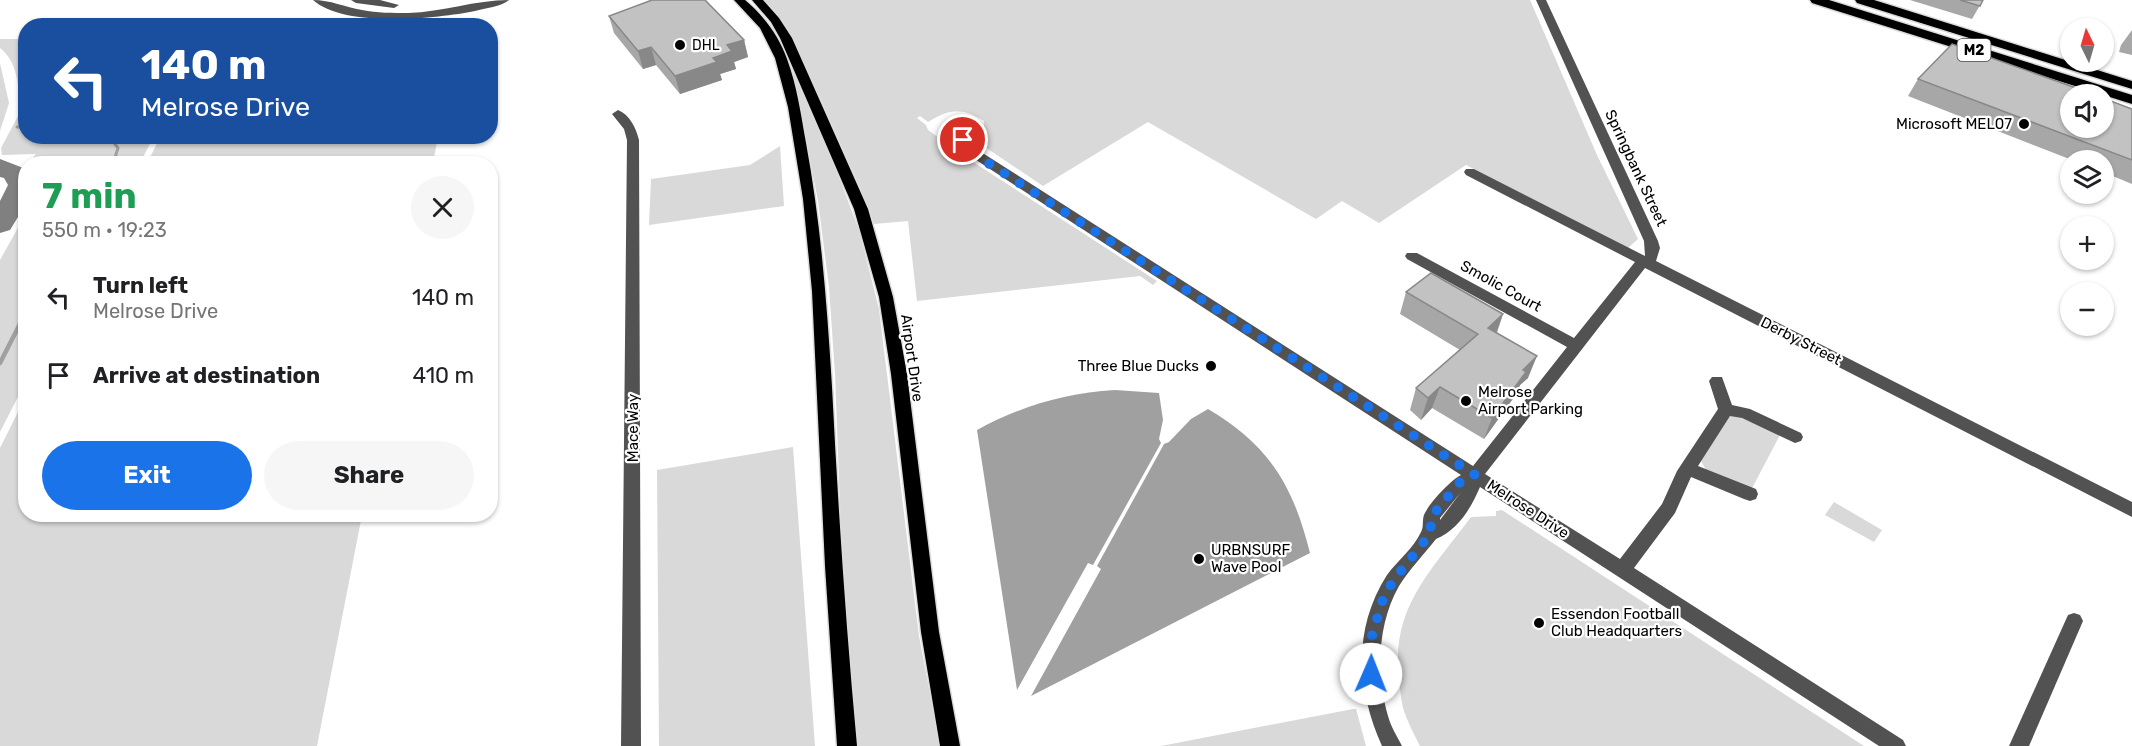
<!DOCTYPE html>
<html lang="en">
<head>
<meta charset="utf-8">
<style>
	:root { --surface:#fff; --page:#f6f6f6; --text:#202124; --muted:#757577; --accent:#1a73e8 }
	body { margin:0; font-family:Rubik,sans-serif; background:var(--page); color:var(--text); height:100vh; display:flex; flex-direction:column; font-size:22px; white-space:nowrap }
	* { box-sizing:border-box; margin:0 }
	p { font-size:20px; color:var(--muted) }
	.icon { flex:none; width:33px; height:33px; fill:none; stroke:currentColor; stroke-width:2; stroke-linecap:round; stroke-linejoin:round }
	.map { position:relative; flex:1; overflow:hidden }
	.details { position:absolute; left:18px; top:156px; width:480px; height:366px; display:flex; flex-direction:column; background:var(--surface); border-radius:24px; box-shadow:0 2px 4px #0004 }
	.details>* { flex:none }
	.banner { position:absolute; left:18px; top:18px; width:480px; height:126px; border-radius:24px; box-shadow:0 2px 4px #0004; background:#1a4fa0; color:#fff; overflow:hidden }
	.needle { width:39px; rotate:355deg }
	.tools { position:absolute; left:2060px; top:18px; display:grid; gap:12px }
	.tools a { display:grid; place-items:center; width:54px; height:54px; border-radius:50%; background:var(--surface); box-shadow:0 2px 4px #0004; font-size:30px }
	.pin { position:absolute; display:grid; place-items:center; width:51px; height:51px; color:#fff; margin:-26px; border:3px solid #fff; border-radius:50%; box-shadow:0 2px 6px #0007 }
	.me { position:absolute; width:66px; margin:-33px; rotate:1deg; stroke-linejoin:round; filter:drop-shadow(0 0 4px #0008) }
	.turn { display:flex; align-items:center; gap:21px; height:126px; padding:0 24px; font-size:27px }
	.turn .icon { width:78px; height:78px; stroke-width:2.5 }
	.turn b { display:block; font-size:42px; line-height:51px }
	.round { display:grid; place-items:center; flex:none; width:63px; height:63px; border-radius:32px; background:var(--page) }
	.head { display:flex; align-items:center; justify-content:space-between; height:102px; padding:0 24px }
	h1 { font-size:36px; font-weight:700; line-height:45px; color:#1e9e55 }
	.button { display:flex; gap:12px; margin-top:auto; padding:12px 24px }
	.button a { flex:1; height:69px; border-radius:36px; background:var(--accent); color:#fff; font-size:24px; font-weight:700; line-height:69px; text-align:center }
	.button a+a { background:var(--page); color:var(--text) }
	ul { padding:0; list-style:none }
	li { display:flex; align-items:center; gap:18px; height:78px; padding:0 24px }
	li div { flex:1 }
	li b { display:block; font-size:22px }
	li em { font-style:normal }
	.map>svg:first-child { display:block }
	.green { fill:#d9d9d9 }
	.water { fill:#a0a0a0 }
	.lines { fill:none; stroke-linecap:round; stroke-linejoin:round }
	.stream-far1 { stroke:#a0a0a0; stroke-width:3 }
	.stream { stroke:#a0a0a0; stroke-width:4.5 }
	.taxiway { fill:#808080; fill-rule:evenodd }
	.major-casing { stroke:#dbdbdb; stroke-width:3 }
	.highway-casing { stroke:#dbdbdb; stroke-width:3 }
	.minor { fill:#525252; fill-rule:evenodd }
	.major { fill:#000; fill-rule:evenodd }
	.highway { fill:#000; fill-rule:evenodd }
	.wall { fill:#a7a7a7 }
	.shaded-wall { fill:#888 }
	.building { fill:#c2c2c2; stroke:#888; stroke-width:1.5 }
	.route { stroke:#1a73e8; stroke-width:10; stroke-dasharray:0 18 }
	.poi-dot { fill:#000; stroke:#fff; stroke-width:2 }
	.labels { text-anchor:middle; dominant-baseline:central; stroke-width:4.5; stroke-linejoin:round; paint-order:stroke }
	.far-poi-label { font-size:14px; fill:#000; stroke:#fff; text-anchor:start }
	.shield { fill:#fff; stroke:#4c4c4c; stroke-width:1.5 }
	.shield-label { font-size:14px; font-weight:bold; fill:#000 }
	.poi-label { font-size:15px; fill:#000; stroke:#fff; text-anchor:start }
	.street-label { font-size:15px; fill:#000; stroke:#fff }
</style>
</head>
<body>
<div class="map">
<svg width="2132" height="746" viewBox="0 0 2132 746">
	<rect width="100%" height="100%" fill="#fff"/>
	<g class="green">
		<path d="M764 0H1530L1597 155 1638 239 1628 248 1466 165 1379 223 1342 201 1316 219 1148 122 1043 186 982 145 984 121C961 107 950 109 928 122L920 116 917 118 926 125 928 130 970 160 1157 281 1153 285 1140 276 917 301 908 221 874 224C858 181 838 139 819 96 803 62 791 28 764 0Z"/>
		<path d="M0 39H25V113L20 109C19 88 18 62 0 48Z"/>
		<path d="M0 63 9 103 0 131Z"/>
		<path d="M799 72 859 230 879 309 919 636 940 746H856L841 533 835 374 829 287 818 201 793 73Z"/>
		<path d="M18 116 25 119 26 136 153 138 140 163H38L41 159H32L36 154 2 155 1 148Z"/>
		<path d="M161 136H438V137L433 163H147Z"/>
		<path d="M780 146 784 206 649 225 651 179 750 165Z"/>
		<path d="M25 215V383L0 432V260Z"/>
		<path d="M25 398 26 514 362 515 317 746H0V448Z"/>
		<path d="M1735 415 1780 435 1751 490 1706 470 1701 461 1729 416Z"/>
		<path d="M793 447 815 746H659L657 470Z"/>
		<path d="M1834 502 1882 530 1874 542 1825 515Z"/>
		<path d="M1502 510 1864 746H1420C1414 734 1407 721 1403 708 1401 699 1400 689 1399 680 1390 608 1431 571 1471 517L1496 516V511Z"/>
		<path d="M1353 709H1356L1366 746H1161Z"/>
	</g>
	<g class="water">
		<path d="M1115 390 1159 393 1163 420 1159 439 1161 443 1093 565 1088 563 1017 690 977 430C1021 406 1065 393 1115 390Z"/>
		<path d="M1208 409C1269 445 1293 485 1310 553L1031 696 1101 569 1097 566 1164 444 1169 442 1191 419Z"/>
	</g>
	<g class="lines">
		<g class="stream-far1">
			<path d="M17 127H26"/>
			<path d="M109 136 118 148 113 164"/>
			<path d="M24 318 26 313"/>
		</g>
		<path class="stream" d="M0 363 24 316"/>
		<path class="taxiway" d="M0 159 26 169V204L10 230 0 233V201L8 185 4 178 0 177Z"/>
		<g class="major-casing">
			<g id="major">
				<path d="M734 0H745C764 16 779 36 787 59 797 86 801 115 806 143 821 224 827 305 832 387 838 507 846 627 857 746H837L825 566 812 291 803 199 788 107 775 58 760 28Z"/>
				<path d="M752 0H763L779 18 792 38 868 209 893 297 907 374 939 632 960 746H940L921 632 891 374 879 297 854 209 780 38 771 22Z"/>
			</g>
		</g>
		<g class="highway-casing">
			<g id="highway">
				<path d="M1810 0H1829L2132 95V104L1812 3Z"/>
				<path d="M1855 0H1874L2132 81V89L1857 3Z"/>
			</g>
		</g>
		<g class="minor">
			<path d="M313 0C330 0 345 7 362 10 377 13 393 13 408 13 443 12 475 0 509 0 501 7 485 8 475 11 435 19 344 28 313 0Z"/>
			<path d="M351 0H380L399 5 394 8 356 3Z"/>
			<path d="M1536 0H1546L1658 241 1660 248 1656 261 2132 502V517L1645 268 1485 474 1620 559 1662 504 1677 471 1718 409 1709 381 1712 377H1722L1732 405 1750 409 1801 433 1803 437 1801 441 1795 443 1742 418 1730 416 1698 466 1756 489 1758 494 1756 499 1750 501 1744 499 1691 477 1675 513 1634 568 1903 740 1906 746H1879L1480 487C1471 508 1458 530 1436 539 1424 554 1409 570 1399 586 1377 625 1376 674 1388 716 1391 727 1397 736 1402 746H1382C1357 690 1352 630 1387 575 1397 561 1414 548 1421 532 1424 527 1422 520 1424 515 1429 503 1451 480 1461 475L973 158 961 147 952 128 958 124 962 125 970 142 981 152 1473 466 1567 347 1407 259 1405 256 1407 253H1417L1574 338 1635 262 1466 175 1464 172 1466 169H1474L1645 256 1644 241ZM1461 492 1440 520V518Z"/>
			<path d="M618 110C630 115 636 128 639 140L641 746H621L627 140 624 129 612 114Z"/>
			<path d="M2074 613 2080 615 2083 621 2029 746H2009L2068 615Z"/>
		</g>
		<use href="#major" class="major"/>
		<use href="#highway" class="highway"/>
	</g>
	<g class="wall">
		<path d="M1910 0H1983L1972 19Z"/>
		<path d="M609 16 744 40 748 57 734 62 736 69 720 74 722 80 680 94 656 65 643 69 614 33Z"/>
		<path d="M2132 30V55L2119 52 2121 45Z"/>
		<path d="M1918 79 2132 109V184L2103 172V160H2072L1908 96Z"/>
		<path d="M1406 292 1503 314 1497 333 1528 378 1520 385 1517 393 1484 439 1432 408 1421 420 1410 410 1416 388 1460 350 1400 314Z"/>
	</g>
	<g class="shaded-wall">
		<path d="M744 40 748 57 734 62 736 69 720 74 722 80 680 94 675 76 727 45Z"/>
		<path d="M651 47 656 65 643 69 638 51Z"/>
		<path d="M1503 314 1495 336 1488 328Z"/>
		<path d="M1537 356 1528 378 1520 385 1517 393 1484 439 1492 418 1523 370Z"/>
		<path d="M1440 387 1432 408 1421 420 1428 398Z"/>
	</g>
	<g class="building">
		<path d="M652 0H705L744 40 727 45 732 51 713 58 717 62 675 76 651 47 638 51 609 16Z"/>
		<path d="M1960 0H1983L1980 6Z"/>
		<path d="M1952 44 2093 94H2070V128H2103V98L2132 109V160L1918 79Z"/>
		<path d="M1431 273 1503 314 1488 328 1537 356 1523 370 1526 372 1492 418 1440 387 1428 398 1416 388 1478 334 1406 292Z"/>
	</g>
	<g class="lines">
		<path class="route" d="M963 140 972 152 988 163 1475 475 1459 483 1432 516 1430 534 1393 581 1383 599 1372 636 1371 674"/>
	</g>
	<g class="poi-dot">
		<circle cx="680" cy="45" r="6"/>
		<circle cx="2024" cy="124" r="6"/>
		<circle cx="1211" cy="366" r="6"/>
		<circle cx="1466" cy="401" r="6"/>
		<circle cx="1199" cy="559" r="6"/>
		<circle cx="1539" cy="623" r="6"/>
	</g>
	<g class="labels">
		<g class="far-poi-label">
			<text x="692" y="45">DHL</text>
		</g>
		<rect class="shield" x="1957.5" y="39" width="33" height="22" rx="4.5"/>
		<g class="shield-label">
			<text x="1974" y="50">M2</text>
		</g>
		<g class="poi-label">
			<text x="2012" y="124" text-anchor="end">Microsoft MEL07</text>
			<text x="1199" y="366" text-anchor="end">Three Blue Ducks</text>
			<text x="1478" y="392">Melrose<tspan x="1478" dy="17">Airport Parking</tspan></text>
			<text x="1211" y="550">URBNSURF<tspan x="1211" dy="17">Wave Pool</tspan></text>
			<text x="1551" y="614">Essendon Football<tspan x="1551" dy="17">Club Headquarters</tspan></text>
		</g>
		<g class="street-label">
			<text transform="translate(1636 168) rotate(65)">Springbank Street</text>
			<text transform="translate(1501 286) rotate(29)">Smolic Court</text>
			<text transform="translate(1801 341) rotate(27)">Derby Street</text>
			<text transform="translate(912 358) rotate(82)">Airport Drive</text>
			<text transform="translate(633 428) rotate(-90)">Mace Way</text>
			<text transform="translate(1528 509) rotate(33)">Melrose Drive</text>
		</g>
	</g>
</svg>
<div class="tools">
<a><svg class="needle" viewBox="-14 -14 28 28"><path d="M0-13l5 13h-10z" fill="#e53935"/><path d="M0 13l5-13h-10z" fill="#757577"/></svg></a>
<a><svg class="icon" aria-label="sound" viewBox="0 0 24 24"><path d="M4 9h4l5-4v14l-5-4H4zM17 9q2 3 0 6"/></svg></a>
<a><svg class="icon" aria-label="layers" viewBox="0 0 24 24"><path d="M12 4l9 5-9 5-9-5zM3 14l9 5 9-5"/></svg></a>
<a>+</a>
<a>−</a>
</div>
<div class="pin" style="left:963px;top:140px;background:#d93025"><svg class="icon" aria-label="arrive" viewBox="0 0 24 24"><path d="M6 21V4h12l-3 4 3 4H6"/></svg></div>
<svg class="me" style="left:1371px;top:674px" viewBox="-20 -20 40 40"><circle r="19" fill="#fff"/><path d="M0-13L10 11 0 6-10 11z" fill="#1a73e8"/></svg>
<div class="banner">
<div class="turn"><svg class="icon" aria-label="left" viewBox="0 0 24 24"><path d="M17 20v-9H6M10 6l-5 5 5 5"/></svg><div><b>140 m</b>Melrose Drive</div></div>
</div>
<section class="details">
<div class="head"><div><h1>7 min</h1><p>550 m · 19:23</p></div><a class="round"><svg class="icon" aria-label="close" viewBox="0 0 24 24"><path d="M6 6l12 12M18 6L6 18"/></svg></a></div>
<ul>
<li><svg class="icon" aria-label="left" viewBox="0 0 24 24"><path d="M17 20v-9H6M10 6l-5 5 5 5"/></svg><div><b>Turn left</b><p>Melrose Drive</p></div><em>140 m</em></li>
<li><svg class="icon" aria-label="arrive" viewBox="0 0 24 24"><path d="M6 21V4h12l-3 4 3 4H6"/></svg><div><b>Arrive at destination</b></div><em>410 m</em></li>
</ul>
<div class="button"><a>Exit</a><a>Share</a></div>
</section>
</div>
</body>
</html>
